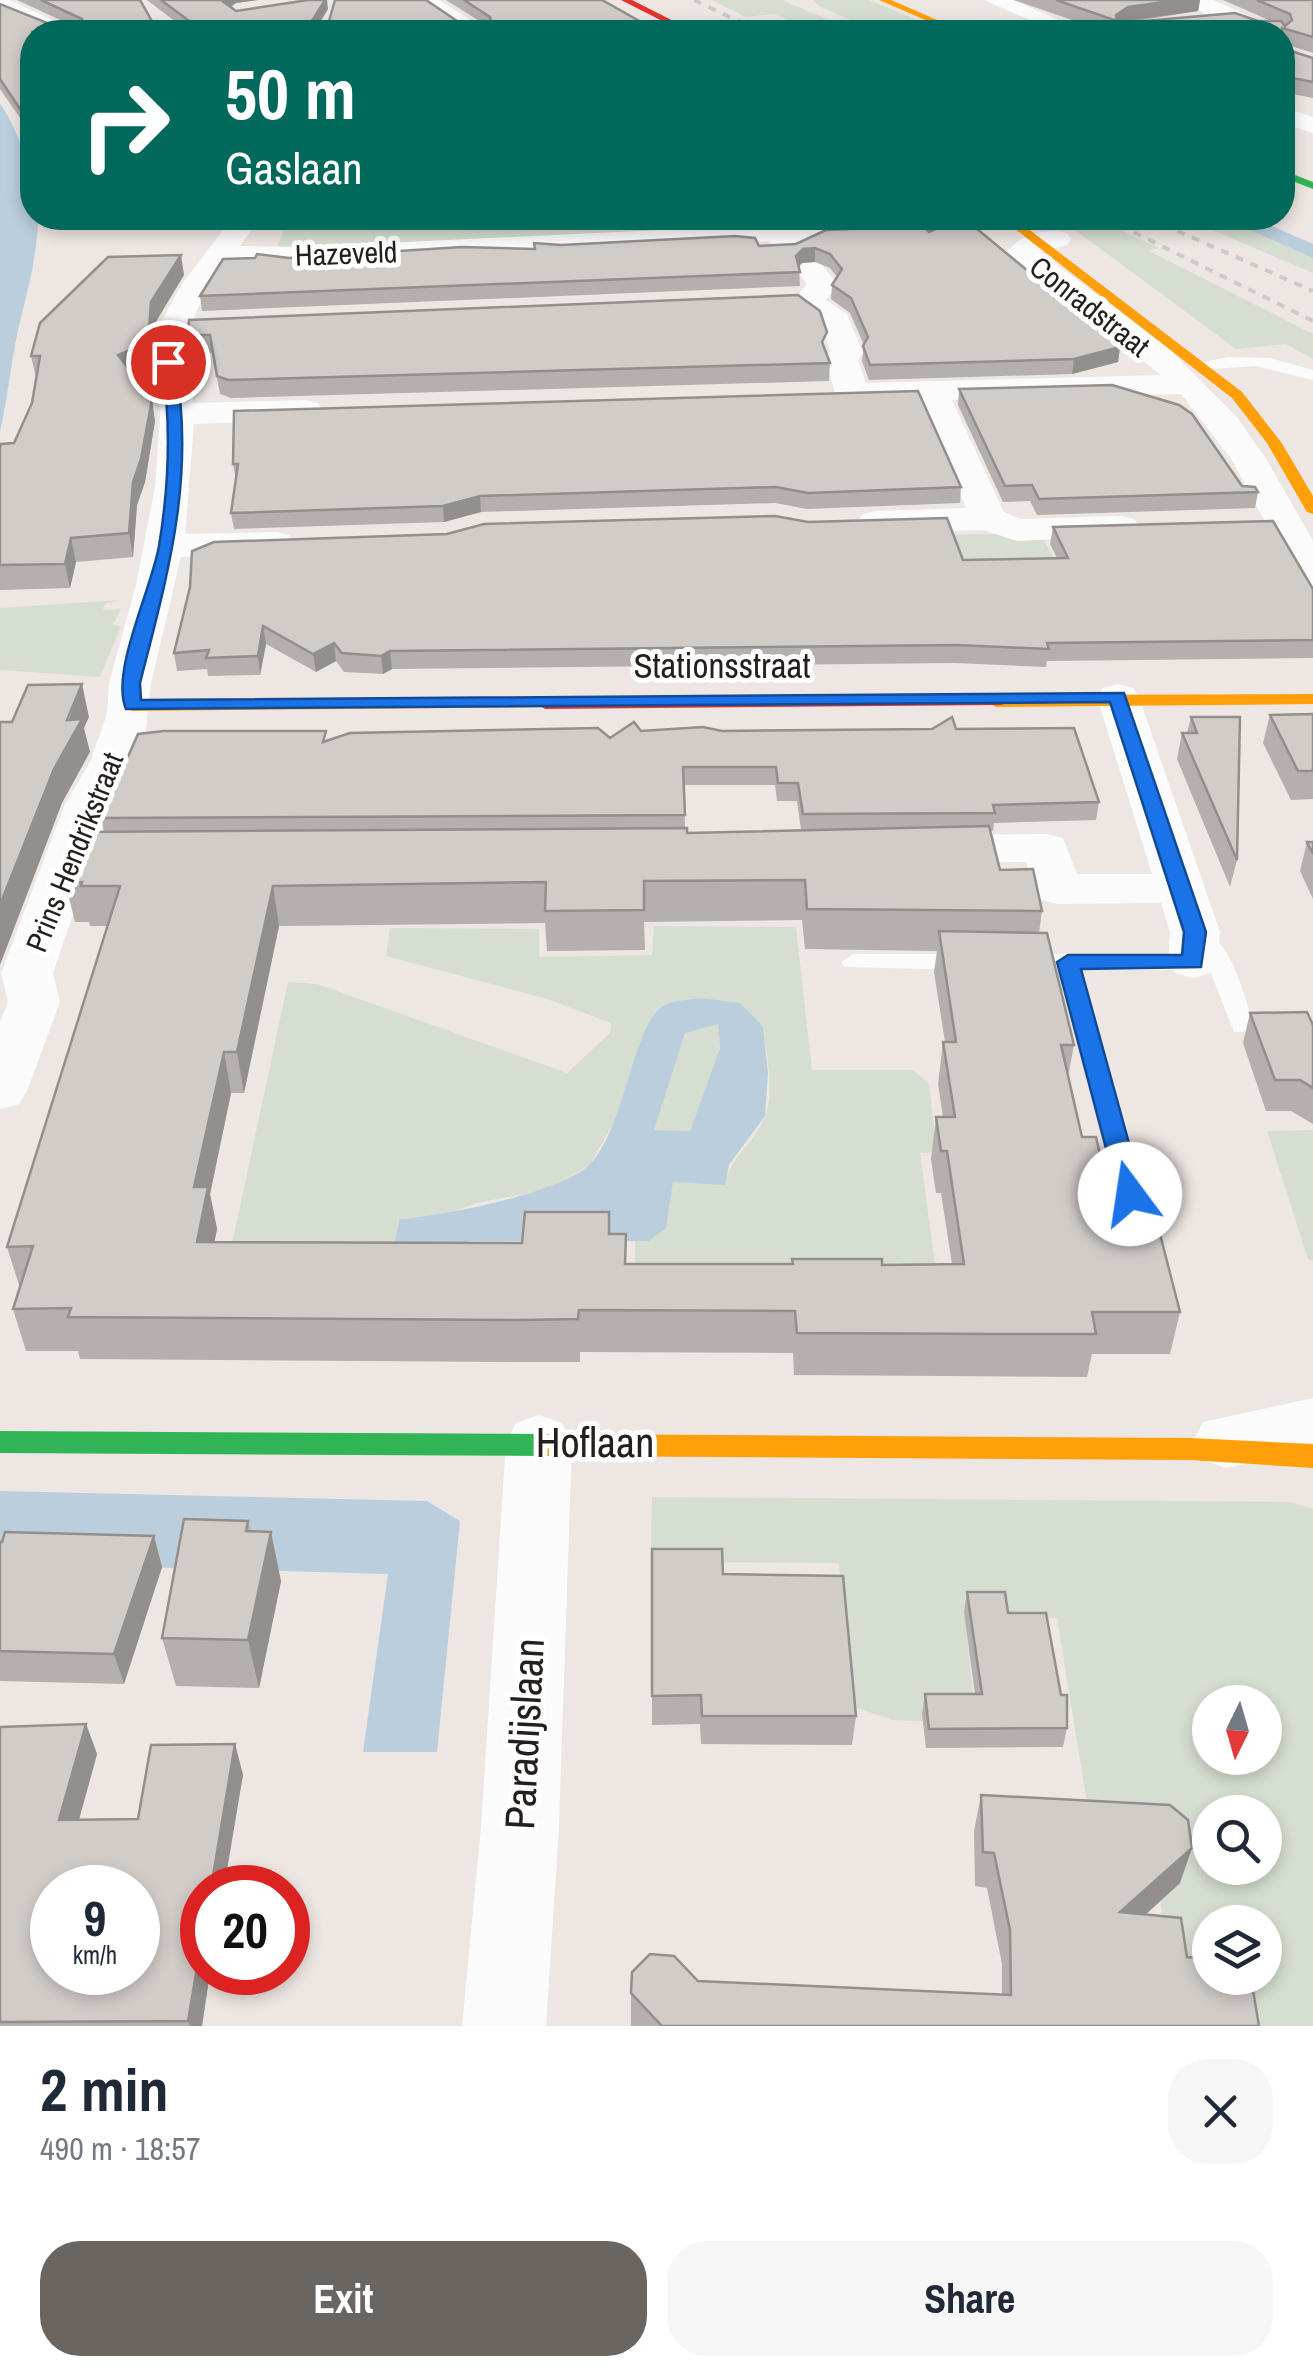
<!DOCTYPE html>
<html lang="en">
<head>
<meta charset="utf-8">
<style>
	:root { --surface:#fff; --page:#f6f6f7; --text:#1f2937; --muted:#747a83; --accent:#6b6561 }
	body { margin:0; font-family:"Archivo Narrow",sans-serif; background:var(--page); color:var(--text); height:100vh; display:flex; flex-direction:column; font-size:38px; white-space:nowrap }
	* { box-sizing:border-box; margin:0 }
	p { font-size:32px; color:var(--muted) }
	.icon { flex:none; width:55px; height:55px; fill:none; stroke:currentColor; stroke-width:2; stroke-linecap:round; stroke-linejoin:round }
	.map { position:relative; height:2026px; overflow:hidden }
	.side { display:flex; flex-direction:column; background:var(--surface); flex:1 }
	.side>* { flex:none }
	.banner { position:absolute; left:20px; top:20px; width:1275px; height:210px; border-radius:40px; box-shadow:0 5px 15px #0003; background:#00695c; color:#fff; overflow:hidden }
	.needle { width:65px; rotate:185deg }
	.tools { position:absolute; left:1192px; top:1685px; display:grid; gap:20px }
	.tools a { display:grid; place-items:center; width:90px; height:90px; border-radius:50%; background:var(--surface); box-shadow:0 5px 15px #0003; font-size:50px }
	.speed { position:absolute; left:30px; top:1865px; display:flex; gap:20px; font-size:50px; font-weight:700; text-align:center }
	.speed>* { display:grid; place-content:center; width:130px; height:130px; border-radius:50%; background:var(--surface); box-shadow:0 5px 15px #0003; line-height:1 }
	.speed small { font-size:25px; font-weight:400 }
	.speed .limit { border:15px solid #d22; background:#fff; color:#111 }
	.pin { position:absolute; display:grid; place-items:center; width:85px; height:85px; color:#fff; margin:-42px; border:5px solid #fff; border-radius:50%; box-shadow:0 2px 10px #0007 }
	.me { position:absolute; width:110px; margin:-55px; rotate:346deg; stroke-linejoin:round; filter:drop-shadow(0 0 8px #0008) }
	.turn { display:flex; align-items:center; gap:35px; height:210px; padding:0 40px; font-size:45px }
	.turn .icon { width:130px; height:130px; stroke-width:2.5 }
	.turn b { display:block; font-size:70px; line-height:85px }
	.round { display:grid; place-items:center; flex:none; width:105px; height:105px; border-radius:40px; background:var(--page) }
	.summary { display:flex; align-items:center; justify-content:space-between; height:170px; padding:0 40px }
	h1 { font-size:60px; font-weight:700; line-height:75px }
	.primary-button { display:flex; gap:20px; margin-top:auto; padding:20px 40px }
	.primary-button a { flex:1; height:115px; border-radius:40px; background:var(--accent); color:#fff; font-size:40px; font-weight:700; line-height:115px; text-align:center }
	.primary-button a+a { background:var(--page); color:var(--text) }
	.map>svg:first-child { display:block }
	.green { fill:#d5ded0; fill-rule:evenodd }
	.water { fill:#bbcedd; fill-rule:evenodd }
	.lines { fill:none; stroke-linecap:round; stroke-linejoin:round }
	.lane { fill:#fcfbfb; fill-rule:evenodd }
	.street { fill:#fcfbfb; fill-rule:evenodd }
	.fast { fill:#30b455; fill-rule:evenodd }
	.slow { fill:#ff9f0a; fill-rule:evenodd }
	.jam { fill:#e5322d; fill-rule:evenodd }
	.rail { stroke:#cdcbca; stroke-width:4; stroke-dasharray:8 8; stroke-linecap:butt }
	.wall { fill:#b5afad; fill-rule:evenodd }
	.shaded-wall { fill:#938f8d }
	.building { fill:#d2ccc9; stroke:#938f8d; stroke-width:2.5; fill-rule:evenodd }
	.route { fill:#1a73e8; stroke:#114b97; stroke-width:2.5 }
	.labels { text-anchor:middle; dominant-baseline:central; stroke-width:10; stroke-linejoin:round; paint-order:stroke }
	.far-street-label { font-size:30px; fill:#241f1c; stroke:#fff }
	.street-label { font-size:35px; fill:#241f1c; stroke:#fff }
	.near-street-label { font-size:42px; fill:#241f1c; stroke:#fff }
</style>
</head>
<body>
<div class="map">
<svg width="1313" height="2026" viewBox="0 0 1313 2026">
	<rect width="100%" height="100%" fill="#eee6e2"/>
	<g class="green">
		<path d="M712 0H782L847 28 845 32H815L774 14 746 17Z"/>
		<path d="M813 0H869L946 32H878L819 6Z"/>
		<path d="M336 218H721L743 228 286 251 278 245 287 221Z"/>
		<path d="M1059 218H1095L1159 248 1149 251 1313 334V359L1286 344 1236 349Z"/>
		<path d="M1184 218H1222L1313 258V273Z"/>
		<path d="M996 534 1012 540 1044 539 1062 576 969 578 951 535Z"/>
		<path d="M120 600 105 604 103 610 121 609 113 625 121 626 100 677 0 670V608Z"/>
		<path d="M654 926 796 927 812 1070H913L929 1084 937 1152 920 1153 939 1294H635V1241H649L666 1228 673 1181 725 1184C731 1155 756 1142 765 1116 775 1090 766 1053 763 1027L701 998 631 1076 622 1109 590 1164 553 1188 477 1203 440 1216 401 1219 394 1244H232L288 982 317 984 567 1073 610 1033 611 1023 547 999 386 956 390 928 539 929V957L652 955Z"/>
		<path d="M718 1023 720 1048 690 1131 653 1130 685 1033Z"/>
		<path d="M1313 1130V1261L1308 1259 1267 1131Z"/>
		<path d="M652 1497 1290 1502 1313 1509V2026H1126L1165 1929 1148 1826 1090 1821 1057 1618 965 1616 976 1723 892 1720 849 1705 839 1563 651 1562ZM1210 1702H1265V1758H1210ZM1210 1812H1265V1868H1210ZM1210 1922H1265V1978H1210Z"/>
	</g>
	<g class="water">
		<path d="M0 104C23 136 32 178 32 218H37L38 223C36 261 27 293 18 330 11 363 8 397 0 431Z"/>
		<path d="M1222 218H1253L1313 244V258Z"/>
		<path d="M701 998 740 1003 763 1027 768 1073 765 1116 729 1165 725 1185 673 1182 666 1228 649 1241H469L452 1254 394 1244 400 1219C442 1216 562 1193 590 1164 626 1127 632 1026 663 1006 673 1000 689 1000 701 998ZM718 1024 720 1048 690 1131 654 1130 685 1033Z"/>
		<path d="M0 1491 427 1501 460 1521 437 1752H363L388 1574 0 1563Z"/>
	</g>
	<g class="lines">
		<g class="lane">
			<path d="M1228 357 1270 358 1313 370V380L1256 366 1197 370 1189 365Z"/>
			<path d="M1198 929C1231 937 1241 989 1252 1017L1268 1019 1272 1025 1268 1031 1234 1032 1205 958 1186 936Z"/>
			<path d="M853 954H968L980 962 968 970 844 967 841 962Z"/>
			<path d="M1023 954H1193L1205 962 1193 970H1083L1145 1194 1141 1201H1121L1117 1194 1059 970 1014 967 1011 962Z"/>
		</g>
		<g class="street">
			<path d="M0 0H9L80 32H51L0 12Z"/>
			<path d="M414 0H439L489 32H463Z"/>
			<path d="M984 0H1013L1086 32H1057Z"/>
			<path d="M1187 0H1213L1286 32 1282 37V32C1250 32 1210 24 1187 0Z"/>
			<path d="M1282 107 1313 117V133L1282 123Z"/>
			<path d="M232 218H260L240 246 301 247 745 226 743 218H770L780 224 863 218H964L960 224 950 226 802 240 838 285 826 300 847 314 863 353 858 360 866 383 1161 375 1007 252C1020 234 1045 228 1067 233L1071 239 1067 245 1040 252 1168 348 1237 417 1267 460 1313 541V588L1299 584 1294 576 1232 460 1181 394 952 400 1004 512 1021 519 1121 516 1134 519 1140 527 1134 535 1017 541 984 530 876 533 863 530 857 522 863 514 876 511 966 508 919 401 837 400 825 359 830 351 822 326 804 316 795 299 807 284 781 250 768 241 301 265 227 263C185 319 184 335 193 403L306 400 318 403 323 410 318 417 306 420 194 424 185 534 276 532 289 535 295 543 289 551 276 554 181 557 151 683 146 730 135 762 111 804 53 973 60 1002 27 1091 19 1104 0 1109V1022L8 1002 1 973 65 804 90 762 107 714 109 683 136 585 155 487 160 418 154 350 158 327 182 284Z"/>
			<path d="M1118 684 1133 688 1139 697 1220 932 1218 962 1211 973 1193 978 1175 973 1168 962 1170 932 1161 903 1057 904 1040 899 1033 889 1026 862 924 863 907 859 900 849 907 839 924 835 1046 834 1063 838 1077 874H1152L1097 697 1103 688Z"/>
			<path d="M1313 1398V1450L1226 1468 1203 1460 1193 1441 1203 1422Z"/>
			<path d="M539 1415 562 1423 572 1442 559 1827 546 2026H462L481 1827 506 1442 516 1423Z"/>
		</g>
		<g class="fast">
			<path d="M1282 170 1313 182V189L1282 177Z"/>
			<path d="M0 1431 549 1434 559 1437 563 1445 559 1453 549 1456 0 1453Z"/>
		</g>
		<g class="slow">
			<path d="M879 0H891L965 32H953Z"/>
			<path d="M1001 218H1014L1242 392 1281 442 1313 496V514L1307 512 1267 443 1232 398Z"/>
			<path d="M1313 694V704L996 707 987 701 996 695Z"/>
			<path d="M545 697 554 703 551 707 132 711 123 705 132 699Z"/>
			<path d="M549 1434 1190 1438 1313 1444V1468L1190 1460 549 1456 539 1453 535 1445 539 1437Z"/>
		</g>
		<g class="jam">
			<path d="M621 0H632L695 32H684Z"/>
			<path d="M996 695 1005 701 1002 705 545 709 536 703 545 697Z"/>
		</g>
		<g class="rail">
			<path d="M694 0 761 32"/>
			<path d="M1105 218 1313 321"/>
			<path d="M1148 218 1313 291"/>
		</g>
	</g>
	<g class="wall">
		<path d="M17 0H140L158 32H32V135L0 89V4L47 23H67Z"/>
		<path d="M147 0H258L236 3 231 7 236 11 328 9 314 32H189Z"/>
		<path d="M446 0H602L643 23 326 32 481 22Z"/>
		<path d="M1014 0H1200L1198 11 1124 23 1271 21 1223 0H1313V53L1282 43V32H1107Z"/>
		<path d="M1282 48 1313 58V98L1282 92Z"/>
		<path d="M929 232 1120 347 1118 362 1072 374 869 380 862 361 864 345 850 313 831 299 832 285 837 277 830 268 815 262 802 263 799 267 800 286 202 311 200 296 289 258 534 249V243L561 245 759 246Z"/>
		<path d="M184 275 155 323 151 364 132 372 155 421 145 482 137 505 133 557 76 562 70 588 0 590V448L14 443 32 403 36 378 31 356Z"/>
		<path d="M189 320 826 351 830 363 829 381 231 398 220 394 212 353H190L188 335Z"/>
		<path d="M959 389 1258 492 1255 508 1037 515 1030 501 1003 502 958 405Z"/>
		<path d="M233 464 961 487 960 503 807 509 775 503 481 512 444 522 234 529 231 513 236 480Z"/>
		<path d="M1053 527 1313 589V658L1047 661 1046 667 955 663 392 669 383 674 344 672 336 661 316 672 266 644 260 675 208 676 207 669 177 671 174 653 190 587 963 560 1057 558 1050 544Z"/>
		<path d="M1313 714V799L1291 800 1263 743 1270 715Z"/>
		<path d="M1191 717H1240L1237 860 1230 887 1177 759 1182 733H1187Z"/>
		<path d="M956 729 1099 802 1096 820 994 823 993 831H990L1000 870 1042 911 1039 933 1074 1045 1068 1077 1082 1137 1110 1199 1180 1312 1170 1354H1092L1087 1377 794 1375 793 1353 580 1352V1362H525L80 1359 78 1351H26L13 1309 20 1288 7 1247 108 926H90L89 922H75L65 882 104 832 101 818 327 740 610 738 641 731ZM684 785H775L777 801H797L801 830 687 833 685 828ZM802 920 805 949 937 951 934 972 945 1042H943L938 1084 943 1117H936L931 1159 936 1193H941L952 1264H626L610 1234 522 1243 214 1242 217 1229 210 1194 231 1093H244L279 926 545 923 547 951 645 950 644 922Z"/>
		<path d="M1307 842H1313V899L1300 871Z"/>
		<path d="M1250 1013 1313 1025V1124L1291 1111H1266L1243 1043Z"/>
		<path d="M248 1521 251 1531 281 1581 259 1688 176 1686 162 1638Z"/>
		<path d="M154 1536 162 1567 124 1684 0 1681V1542Z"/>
		<path d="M652 1549 723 1574 856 1716 852 1745 701 1744 700 1724 652 1725Z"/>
		<path d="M967 1592 1008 1613 1067 1728 1063 1747 926 1748 922 1714 925 1694H975L964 1612Z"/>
		<path d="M86 1724 97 1754 79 1819H138L235 1744 243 1775 202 1972H210L202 2026H0V1727Z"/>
		<path d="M981 1795 1180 1883 1145 1915 1187 1957 1259 2026H631V1993L698 1981 1002 1995V1964L987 1888 975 1886 974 1831Z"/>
	</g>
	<g class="shaded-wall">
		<path d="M221 0H258L236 3 222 12Z"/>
		<path d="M325 0H327L328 9 314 32H305Z"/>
		<path d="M1179 0H1200L1198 11 1126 21 1116 26V15L1128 7Z"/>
		<path d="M815 248V262L802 263 795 271 796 256 803 249Z"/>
		<path d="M181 255 184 275 155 323 151 364 122 376 118 355Z"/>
		<path d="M1120 347 1118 362 1072 374 1074 359Z"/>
		<path d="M152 399 155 421 145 482 137 505 133 557 129 533 133 482Z"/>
		<path d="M480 496 481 512 444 522 443 506Z"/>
		<path d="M71 538 76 562 70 588 65 564Z"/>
		<path d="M263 626 266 644 260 675 258 656Z"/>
		<path d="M334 643 336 661 316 672 313 654Z"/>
		<path d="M390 651 392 669 383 674 381 656Z"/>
		<path d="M82 684 89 717 84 728 90 752 62 803 0 965V905Z"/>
		<path d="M273 886 279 926 244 1093 237 1052Z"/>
		<path d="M224 1052 231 1093 210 1194 217 1229 206 1285 197 1242 194 1187Z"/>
		<path d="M271 1532 281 1581 259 1688 248 1640Z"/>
		<path d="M154 1536 162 1567 124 1684 114 1654Z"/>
		<path d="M86 1724 97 1754 71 1849 59 1820Z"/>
		<path d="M235 1744 243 1775 224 1888H211Z"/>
		<path d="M1192 1848 1180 1883 1110 1947 1120 1912Z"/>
		<path d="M202 1938V1972H210L202 2026H190L188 2021Z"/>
	</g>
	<g class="building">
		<path d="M41 0H140L158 32H32V127L0 79V4L47 23H78L82 19Z"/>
		<path d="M161 0H221L236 11 308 0H325L305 32H204Z"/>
		<path d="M335 0H426L460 23 491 22 490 17 464 0H602L643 23H694L720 32H326Z"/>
		<path d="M1056 0H1179L1128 7 1116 15 1117 21Z"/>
		<path d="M1257 0H1313V37L1282 28V32H1134L1110 24 1235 13 1258 21H1281L1285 26 1292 20 1290 14Z"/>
		<path d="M1282 48 1313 58V82L1282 76Z"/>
		<path d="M971 224 1120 347 1074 359 870 365 863 346 868 337 851 298 832 285 842 269 830 254 815 248 803 249 796 256 800 272 200 296 223 259 255 258 257 254 289 258 462 247 535 249 534 243 561 245 735 236 755 238 759 246 796 244 826 230 923 226 929 232 944 225Z"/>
		<path d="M181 255 151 302 148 343 118 355 152 399 141 459 133 482 129 533 71 538 65 564 0 565V448L1 444 14 443 32 403 40 356H31L40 323 108 257Z"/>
		<path d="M798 295 820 311 827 332 822 342 830 363 228 380 217 376 210 335H188L189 320Z"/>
		<path d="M1112 385 1179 405 1192 414 1242 486 1255 487 1258 492 1039 499 1032 485 1005 486 959 389Z"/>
		<path d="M918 391 961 487 808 493 776 487 480 496 443 506 231 513 238 464H233L234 411Z"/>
		<path d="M775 516 808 522 947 518 963 560 1068 558 1053 527 1273 521 1313 589V640L1047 643 1049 649 957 645 390 651 381 656 342 653 334 643 313 654 263 626 258 656 206 658 209 650 174 653 190 587 192 551 214 542 447 534 484 524Z"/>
		<path d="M82 684 67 720 82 719 54 769 0 905V722H12L28 685Z"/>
		<path d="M1313 714V771H1298L1270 715Z"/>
		<path d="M952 717 956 729 1074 728 1099 802 993 805 995 813 803 814 798 783H778L776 767H683L685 815 101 818 138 734 164 731H326L323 742 350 733 598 728 610 738 634 722 641 731 703 727 722 731 932 729Z"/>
		<path d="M1191 717H1240L1237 860 1182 733H1197Z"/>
		<path d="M989 826 1000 870 1033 869 1042 911 807 909 805 880 644 881V910L545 911 546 882 273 886 237 1052H224L194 1187H208L197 1242 522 1243 525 1212H609V1234H626L625 1264H793L792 1259H882V1265L964 1264 947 1151H941L936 1117H955L943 1042H956L939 931 1047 933 1074 1045H1061L1082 1137H1096L1110 1199H1151L1180 1312H1092L1096 1334H1001L797 1333 795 1311 579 1310 578 1319 522 1320 68 1317 71 1308 13 1309 33 1246 7 1247 120 886H81L82 882H65L83 832 687 828V833Z"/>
		<path d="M1307 842H1313V854Z"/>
		<path d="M1307 1012 1313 1025V1088L1300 1080H1275L1250 1013Z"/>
		<path d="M184 1519 248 1521 246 1531 271 1532 248 1640 162 1638Z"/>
		<path d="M5 1532 154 1536 114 1654 0 1651V1542H2Z"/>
		<path d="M652 1549H722L723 1574 843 1576 856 1716H702L701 1695 652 1696Z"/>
		<path d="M967 1592H1005L1008 1613H1046L1061 1695H1067V1728L929 1729 925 1694H982Z"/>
		<path d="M86 1724 59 1820 138 1819 151 1745 235 1744 211 1888H202V1938L188 2021 0 2022V1727ZM52 1888H138V1972H52Z"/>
		<path d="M981 1795 1170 1805 1188 1820 1192 1848 1120 1912 1181 1918 1187 1957 1210 1959V1978H1251L1259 2026H662L631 1993 632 1972 650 1954 674 1956 698 1981 1011 1995 1010 1930 994 1853 983 1852Z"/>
	</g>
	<path class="route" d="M168 358 175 362C196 477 168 573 140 683L141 700 1124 693 1206 932 1201 967 1081 969 1143 1194 1139 1200H1122L1118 1194 1057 962 1068 955H1182L1184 932 1110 702 126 709C110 672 152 588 159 546 169 486 171 422 162 362Z"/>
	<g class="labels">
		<g class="far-street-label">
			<text transform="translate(346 253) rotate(-2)">Hazeveld</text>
			<text transform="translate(1090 306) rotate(38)">Conradstraat</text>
			<text transform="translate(74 852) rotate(-68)">Prins Hendrikstraat</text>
		</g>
		<g class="street-label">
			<text x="722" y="665">Stationsstraat</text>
		</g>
		<g class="near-street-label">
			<text x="595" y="1442">Hoflaan</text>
			<text transform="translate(524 1734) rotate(-87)">Paradijslaan</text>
		</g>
	</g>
</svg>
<div class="tools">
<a><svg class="needle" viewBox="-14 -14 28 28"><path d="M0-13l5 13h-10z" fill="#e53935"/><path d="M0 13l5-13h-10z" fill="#747a83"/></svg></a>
<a><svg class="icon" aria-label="search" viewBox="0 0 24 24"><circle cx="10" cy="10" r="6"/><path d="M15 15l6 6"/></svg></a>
<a><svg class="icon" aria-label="layers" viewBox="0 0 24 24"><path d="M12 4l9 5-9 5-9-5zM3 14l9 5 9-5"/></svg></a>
</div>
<div class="speed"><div>9<small>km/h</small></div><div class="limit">20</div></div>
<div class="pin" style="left:168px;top:362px;background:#d93025"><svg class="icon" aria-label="arrive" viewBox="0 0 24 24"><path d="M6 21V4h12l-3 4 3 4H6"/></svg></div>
<svg class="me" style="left:1130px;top:1194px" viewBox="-20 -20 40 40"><circle r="19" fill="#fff"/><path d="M0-13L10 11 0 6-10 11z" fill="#1a73e8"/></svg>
<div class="banner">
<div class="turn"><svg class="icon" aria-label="right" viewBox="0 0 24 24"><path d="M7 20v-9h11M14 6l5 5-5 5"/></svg><div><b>50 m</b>Gaslaan</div></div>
</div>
</div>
<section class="side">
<div class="summary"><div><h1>2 min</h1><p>490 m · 18:57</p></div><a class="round"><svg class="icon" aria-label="close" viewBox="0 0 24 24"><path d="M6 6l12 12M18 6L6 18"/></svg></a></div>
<div class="primary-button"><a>Exit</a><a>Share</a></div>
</section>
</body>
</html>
